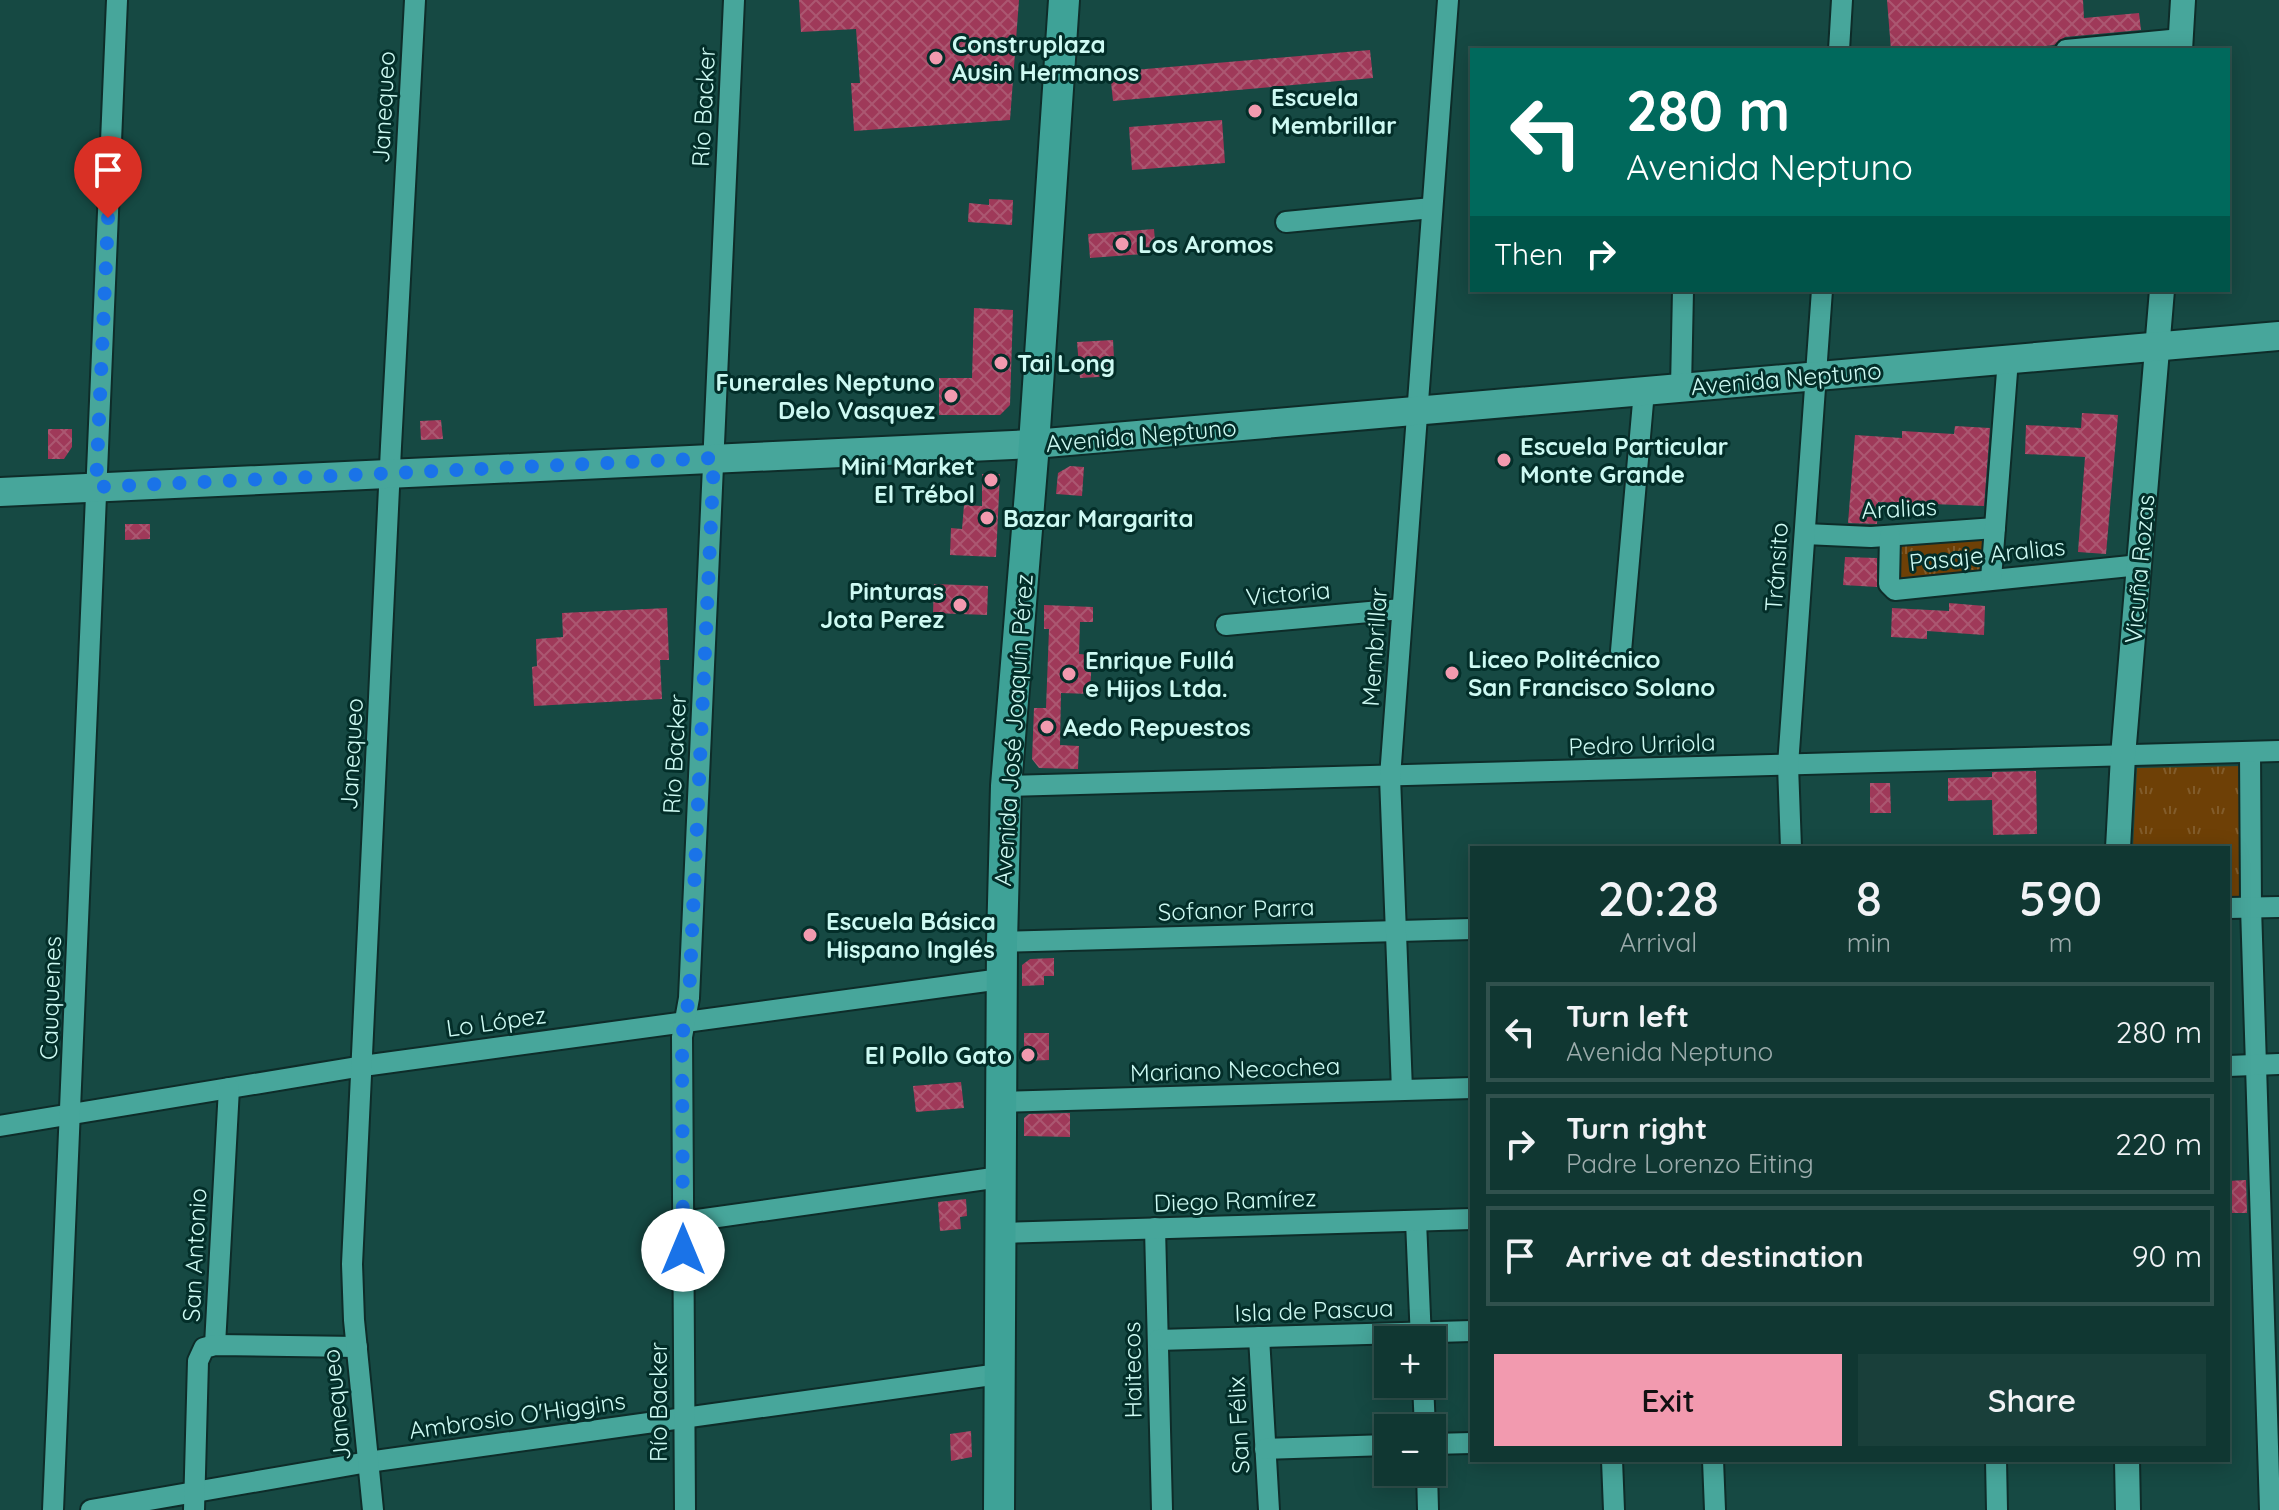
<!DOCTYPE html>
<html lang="en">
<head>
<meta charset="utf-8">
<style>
	:root { --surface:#103732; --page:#193f3a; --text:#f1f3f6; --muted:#9cacac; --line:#30514d; --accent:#f29aaf }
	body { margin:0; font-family:Quicksand,sans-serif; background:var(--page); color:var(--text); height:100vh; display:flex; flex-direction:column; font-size:30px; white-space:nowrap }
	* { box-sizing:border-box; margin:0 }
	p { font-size:26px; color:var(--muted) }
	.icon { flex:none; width:44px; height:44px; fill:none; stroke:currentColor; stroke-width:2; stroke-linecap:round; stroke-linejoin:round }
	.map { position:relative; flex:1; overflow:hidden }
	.details { position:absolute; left:1470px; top:846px; width:760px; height:616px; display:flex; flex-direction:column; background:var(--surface); border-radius:0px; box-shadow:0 4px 20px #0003,0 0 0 2px var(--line) }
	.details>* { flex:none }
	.banner { position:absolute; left:1470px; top:48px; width:760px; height:244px; border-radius:0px; box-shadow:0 4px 20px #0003,0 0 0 2px var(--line); background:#00695c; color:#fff; overflow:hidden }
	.buttons { position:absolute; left:1374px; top:1326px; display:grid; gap:16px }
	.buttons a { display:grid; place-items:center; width:72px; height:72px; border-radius:0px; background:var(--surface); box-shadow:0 4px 20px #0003,0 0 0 2px var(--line); font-size:40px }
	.pin { position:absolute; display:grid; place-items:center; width:68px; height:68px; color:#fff; margin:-82px -34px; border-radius:50% 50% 50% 0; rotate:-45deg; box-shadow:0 0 8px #0007 }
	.pin .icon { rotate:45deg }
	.me { position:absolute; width:88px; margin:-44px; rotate:0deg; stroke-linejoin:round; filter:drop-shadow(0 0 6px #0008) }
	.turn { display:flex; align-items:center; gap:28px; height:168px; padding:0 24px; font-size:36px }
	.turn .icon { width:104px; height:104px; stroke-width:2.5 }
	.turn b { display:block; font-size:56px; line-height:68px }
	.then { display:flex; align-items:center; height:76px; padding:0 24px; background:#0003; gap:16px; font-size:30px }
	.eta { display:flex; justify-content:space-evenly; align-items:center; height:136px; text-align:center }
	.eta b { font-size:48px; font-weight:600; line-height:56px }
	.button { display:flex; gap:16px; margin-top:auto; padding:16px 24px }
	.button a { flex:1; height:92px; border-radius:0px; background:var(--accent); color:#111; font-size:32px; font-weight:600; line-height:92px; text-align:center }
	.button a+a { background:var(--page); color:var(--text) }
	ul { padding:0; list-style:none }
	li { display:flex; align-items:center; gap:24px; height:100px; margin:0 16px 12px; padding:0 8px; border:4px solid var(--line); border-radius:0px }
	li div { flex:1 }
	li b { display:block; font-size:30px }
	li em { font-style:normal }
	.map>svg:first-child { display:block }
	.park { fill:url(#park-tufts) }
	.building { fill:url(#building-cross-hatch) }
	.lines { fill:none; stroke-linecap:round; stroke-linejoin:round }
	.minor-casing { stroke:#0e2c29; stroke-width:24 }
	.tertiary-casing { stroke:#0e2c29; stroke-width:28 }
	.secondary-casing { stroke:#0e2c29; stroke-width:32 }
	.primary-casing { stroke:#0e2c29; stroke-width:34 }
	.minor { stroke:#47a69b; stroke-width:20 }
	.tertiary { stroke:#47a69b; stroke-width:24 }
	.secondary { stroke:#47a69b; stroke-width:28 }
	.primary { stroke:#3ea297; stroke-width:30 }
	.route { stroke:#1a73e8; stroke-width:14; stroke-dasharray:0 25.2 }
	.poi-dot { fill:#f29aaf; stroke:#032e29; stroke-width:3 }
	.labels { text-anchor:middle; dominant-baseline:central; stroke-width:6; stroke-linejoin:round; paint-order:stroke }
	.poi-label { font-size:24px; font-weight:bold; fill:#cefaf3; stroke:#032e29; text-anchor:start }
	.street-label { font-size:24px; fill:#cefaf3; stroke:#032e29 }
</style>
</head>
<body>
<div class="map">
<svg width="2279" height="1510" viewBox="0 0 2279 1510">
	<defs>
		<pattern id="park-tufts" width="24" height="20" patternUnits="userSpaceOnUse" patternTransform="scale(2)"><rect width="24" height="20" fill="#6e4006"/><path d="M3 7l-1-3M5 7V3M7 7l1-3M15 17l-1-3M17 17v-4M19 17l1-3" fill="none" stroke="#825c2b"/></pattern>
		<pattern id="building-cross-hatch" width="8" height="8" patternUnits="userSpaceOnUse" patternTransform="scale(2)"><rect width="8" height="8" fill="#9f3959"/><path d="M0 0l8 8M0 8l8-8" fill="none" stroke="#ab5771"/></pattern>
	</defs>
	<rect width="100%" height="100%" fill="#164943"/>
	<g class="park">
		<path d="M1987 539 1985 576 1898 584 1896 545Z"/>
		<path d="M2243 766 2245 902H2228V848H2133L2137 768Z"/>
	</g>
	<g class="building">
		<path d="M799 0H1019L1010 120 854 131 851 83H860L856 29 801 32Z"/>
		<path d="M1887 0H2083L2084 18 2139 13 2141 30 2065 37 2054 45 2010 50H1891Z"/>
		<path d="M1370 50 1373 78 1113 101 1110 72Z"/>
		<path d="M1222 120 1225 163 1132 170 1129 127Z"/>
		<path d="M989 199 1013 200 1012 225 968 222 969 203 989 205Z"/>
		<path d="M1154 229 1156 253 1090 258 1088 234Z"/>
		<path d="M974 308 1013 310 1010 405 1000 415H939V378H972Z"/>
		<path d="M1113 340 1115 376 1080 378 1077 342Z"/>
		<path d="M2082 413 2118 415 2106 554 2078 552 2085 457 2025 454 2026 425 2081 428Z"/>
		<path d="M441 420 443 439 421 440 420 421Z"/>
		<path d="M1955 426 1990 428 1984 506 1878 502 1877 524 1848 523 1855 435 1902 438V431L1954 434Z"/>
		<path d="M48 429H72V447L64 459H48Z"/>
		<path d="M1070 466 1084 467 1082 496 1056 494 1058 473Z"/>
		<path d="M982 474H1000L996 557 950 555 951 528 962 529 964 505 982 506Z"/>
		<path d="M125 524H150V539L125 540Z"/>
		<path d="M1845 557 1877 558V587L1843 585Z"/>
		<path d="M934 584 988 586 987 615 933 613Z"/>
		<path d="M1949 603 1985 606 1984 635 1927 631V639L1891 637 1892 608 1949 611Z"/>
		<path d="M1044 605 1093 607V622H1080L1079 654 1092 655 1090 694 1061 693 1060 745 1079 746 1078 769 1039 768 1032 759 1034 708H1046L1049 629H1044Z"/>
		<path d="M667 608 669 660H660L662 699 534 706 532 667 537 666 536 639 563 637 562 613Z"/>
		<path d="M2036 771 2037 834 1993 835 1992 800 1948 801V778L1992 777V772Z"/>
		<path d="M1870 783H1890L1891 813H1870Z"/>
		<path d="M1054 958V976H1044V985L1022 986V965L1030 959Z"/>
		<path d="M1024 1033H1049V1060L1024 1061Z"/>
		<path d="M961 1082 964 1108 916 1112 913 1086Z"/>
		<path d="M1070 1113V1137L1024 1136V1118L1029 1114Z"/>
		<path d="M2246 1180 2247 1213H2228V1181Z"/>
		<path d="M966 1199 967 1216 960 1217 961 1229 940 1231 938 1202Z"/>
		<path d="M971 1431 972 1457 951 1461 950 1434Z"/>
	</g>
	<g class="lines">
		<g class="minor-casing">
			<g id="minor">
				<path d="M1839 50 1842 0"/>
				<path d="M2066 50 2181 39"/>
				<path d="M1286 222 1432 208"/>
				<path d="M1681 388 1683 290"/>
				<path d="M1805 534 1871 537 1995 528"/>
				<path d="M1890 536 1889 584 1895 590 2140 565"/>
				<path d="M1991 579 2008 359"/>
				<path d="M1226 625 1402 609"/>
				<path d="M1621 651 1644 391"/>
				<path d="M2250 752 2251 907 2270 1510"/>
				<path d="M1006 786 2279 751"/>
				<path d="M1791 848 1788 765 1822 290"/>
				<path d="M2228 908 2279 907"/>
				<path d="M1002 942 1472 929"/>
				<path d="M2228 1066 2279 1064"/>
				<path d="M1402 1090 1390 777 1448 0"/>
				<path d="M1000 1102 1472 1088"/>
				<path d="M0 1126 363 1066 1001 979"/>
				<path d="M1416 1221 1421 1340"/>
				<path d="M683 1222 1000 1177"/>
				<path d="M1155 1228 1162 1510"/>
				<path d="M999 1233 1472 1219"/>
				<path d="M1259 1337 1269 1510"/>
				<path d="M1158 1340 1472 1331"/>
				<path d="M215 1345 229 1088"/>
				<path d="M1423 1384 1425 1428"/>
				<path d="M1432 1444 1472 1443"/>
				<path d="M1265 1449 1388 1445"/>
				<path d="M1612 1460 1614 1510"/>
				<path d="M1713 1460 1715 1510"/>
				<path d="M1996 1460 1997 1510"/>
				<path d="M1427 1472 1428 1510"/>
				<path d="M53 1510 117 0"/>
				<path d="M91 1510 368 1462 999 1374"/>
				<path d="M194 1510 198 1361 204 1348 215 1345 357 1347"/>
				<path d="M373 1510 354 1320 352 1264 391 446 415 0"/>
				<path d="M685 1510 682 1037 689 998 734 0"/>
			</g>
		</g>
		<g class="tertiary-casing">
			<g id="tertiary">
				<path d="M2180 50 2183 0"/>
				<path d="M2118 848 2123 756 2162 290"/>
				<path d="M2127 1460 2128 1510"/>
			</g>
		</g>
		<g class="secondary-casing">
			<path id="secondary" d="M0 492 1034 444 2279 336"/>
		</g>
		<g class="primary-casing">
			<path id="primary" d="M999 1510 1002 942 1006 786 1034 444 1064 0"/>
		</g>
		<use href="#minor" class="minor"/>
		<use href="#tertiary" class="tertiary"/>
		<use href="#secondary" class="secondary"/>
		<use href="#primary" class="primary"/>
	</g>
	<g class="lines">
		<path class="route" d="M108 218 96 487 714 458 689 998 682 1037 683 1250"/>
	</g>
	<g class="poi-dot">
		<circle cx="936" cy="58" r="8"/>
		<circle cx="1255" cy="111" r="8"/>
		<circle cx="1122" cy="244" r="8"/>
		<circle cx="1001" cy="363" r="8"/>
		<circle cx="951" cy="396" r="8"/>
		<circle cx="1504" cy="460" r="8"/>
		<circle cx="991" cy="480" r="8"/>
		<circle cx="987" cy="518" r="8"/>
		<circle cx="960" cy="605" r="8"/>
		<circle cx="1452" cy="673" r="8"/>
		<circle cx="1069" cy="674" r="8"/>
		<circle cx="1047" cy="727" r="8"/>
		<circle cx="810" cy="935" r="8"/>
		<circle cx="1028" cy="1055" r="8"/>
	</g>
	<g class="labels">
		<g class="poi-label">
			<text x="952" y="44">Construplaza<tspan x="952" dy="28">Ausin Hermanos</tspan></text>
			<text x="1271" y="97">Escuela<tspan x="1271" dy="28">Membrillar</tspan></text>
			<text x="1138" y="244">Los Aromos</text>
			<text x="1017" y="363">Tai Long</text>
			<text x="935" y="382" text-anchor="end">Funerales Neptuno<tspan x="935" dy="28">Delo Vasquez</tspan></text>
			<text x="1520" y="446">Escuela Particular<tspan x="1520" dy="28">Monte Grande</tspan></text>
			<text x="975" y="466" text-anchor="end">Mini Market<tspan x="975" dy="28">El Trébol</tspan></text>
			<text x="1003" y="518">Bazar Margarita</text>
			<text x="944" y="591" text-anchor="end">Pinturas<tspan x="944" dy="28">Jota Perez</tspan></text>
			<text x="1468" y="659">Liceo Politécnico<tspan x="1468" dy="28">San Francisco Solano</tspan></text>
			<text x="1085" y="660">Enrique Fullá<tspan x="1085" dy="28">e Hijos Ltda.</tspan></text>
			<text x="1063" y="727">Aedo Repuestos</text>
			<text x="826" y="921">Escuela Básica<tspan x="826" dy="28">Hispano Inglés</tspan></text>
			<text x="1012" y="1055" text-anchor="end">El Pollo Gato</text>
		</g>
		<g class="street-label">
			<text transform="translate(383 107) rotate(-87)">Janequeo</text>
			<text transform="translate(703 107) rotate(-87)">Río Backer</text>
			<text transform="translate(1786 378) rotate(-5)">Avenida Neptuno</text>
			<text transform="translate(1141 435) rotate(-5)">Avenida Neptuno</text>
			<text transform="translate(1899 508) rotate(-3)">Aralias</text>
			<text transform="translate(1987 554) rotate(-6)">Pasaje Aralias</text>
			<text transform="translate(1776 567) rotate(-86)">Tránsito</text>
			<text transform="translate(2139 569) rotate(-85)">Vicuña Rozas</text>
			<text transform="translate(1288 593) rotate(-5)">Victoria</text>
			<text transform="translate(1374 647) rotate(-86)">Membrillar</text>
			<text transform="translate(1013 730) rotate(-86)">Avenida José Joaquín Pérez</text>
			<text transform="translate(1642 744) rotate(-2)">Pedro Urriola</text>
			<text transform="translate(351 754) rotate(-87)">Janequeo</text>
			<text transform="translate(674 754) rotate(-87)">Río Backer</text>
			<text transform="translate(1236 909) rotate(-2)">Sofanor Parra</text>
			<text transform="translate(50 998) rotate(-88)">Cauquenes</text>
			<text transform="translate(496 1021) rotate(-8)">Lo López</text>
			<text transform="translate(1235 1069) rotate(-2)">Mariano Necochea</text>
			<text transform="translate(1235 1200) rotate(-2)">Diego Ramírez</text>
			<text transform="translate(194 1255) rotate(-87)">San Antonio</text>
			<text transform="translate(1314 1310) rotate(-2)">Isla de Pascua</text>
			<text transform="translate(1132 1370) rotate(-91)">Haitecos</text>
			<text transform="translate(658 1402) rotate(-90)">Río Backer</text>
			<text transform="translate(336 1405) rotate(-96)">Janequeo</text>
			<text transform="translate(517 1415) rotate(-8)">Ambrosio O'Higgins</text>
			<text transform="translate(1238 1425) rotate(-93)">San Félix</text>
		</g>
	</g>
</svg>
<div class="buttons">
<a>+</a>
<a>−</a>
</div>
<div class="pin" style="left:108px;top:218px;background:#d93025"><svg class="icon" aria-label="arrive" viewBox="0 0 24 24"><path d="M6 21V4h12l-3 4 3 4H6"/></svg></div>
<svg class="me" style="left:683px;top:1250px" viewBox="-20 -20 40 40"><circle r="19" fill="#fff"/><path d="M0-13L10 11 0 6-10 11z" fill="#1a73e8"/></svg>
<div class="banner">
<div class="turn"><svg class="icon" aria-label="left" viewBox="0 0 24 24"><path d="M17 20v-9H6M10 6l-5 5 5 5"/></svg><div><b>280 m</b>Avenida Neptuno</div></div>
<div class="then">Then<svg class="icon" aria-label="right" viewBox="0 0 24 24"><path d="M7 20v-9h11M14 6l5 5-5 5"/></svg></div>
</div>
<section class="details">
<div class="eta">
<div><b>20:28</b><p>Arrival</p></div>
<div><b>8</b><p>min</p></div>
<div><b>590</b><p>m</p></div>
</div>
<ul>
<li><svg class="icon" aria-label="left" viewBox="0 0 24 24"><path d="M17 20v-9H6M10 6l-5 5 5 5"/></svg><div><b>Turn left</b><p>Avenida Neptuno</p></div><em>280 m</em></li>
<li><svg class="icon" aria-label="right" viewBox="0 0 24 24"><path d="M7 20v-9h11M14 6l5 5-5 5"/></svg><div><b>Turn right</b><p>Padre Lorenzo Eiting</p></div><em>220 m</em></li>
<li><svg class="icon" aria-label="arrive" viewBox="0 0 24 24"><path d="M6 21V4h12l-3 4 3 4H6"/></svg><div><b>Arrive at destination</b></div><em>90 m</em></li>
</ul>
<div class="button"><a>Exit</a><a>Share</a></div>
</section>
</div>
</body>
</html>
